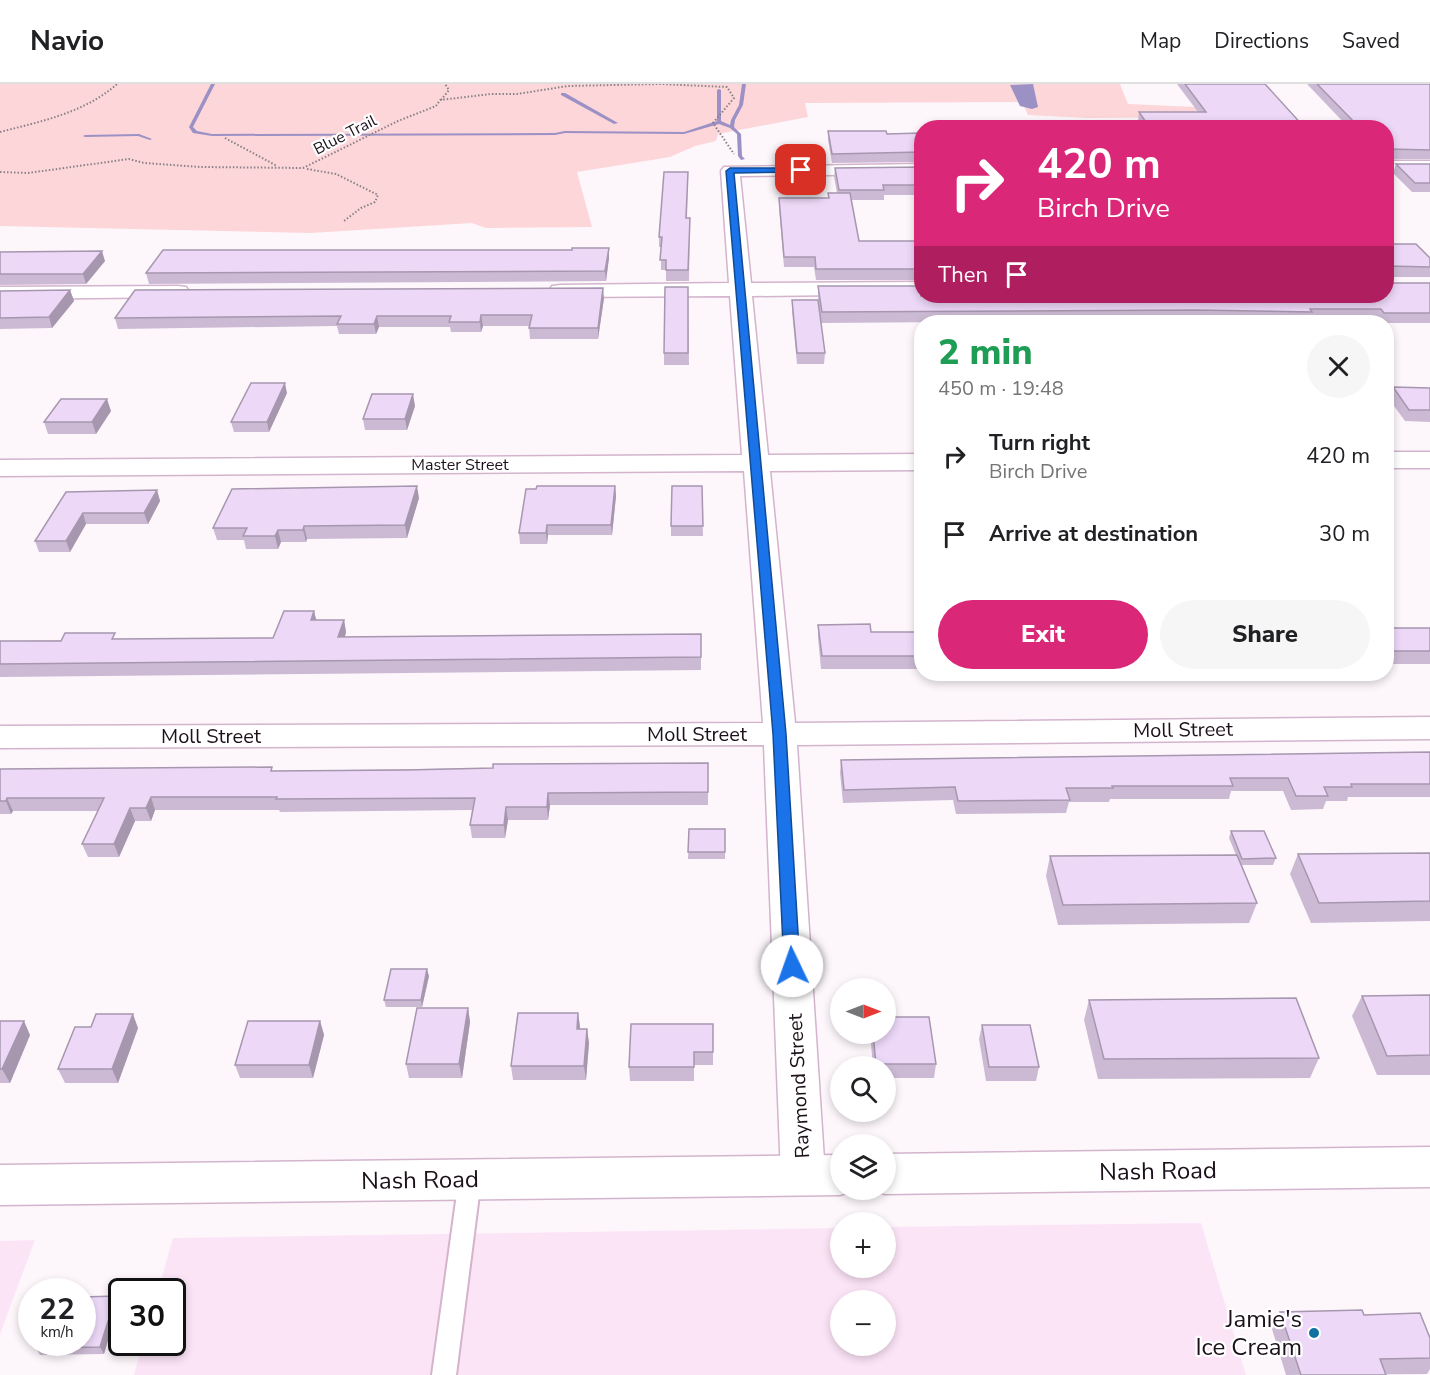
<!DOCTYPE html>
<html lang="en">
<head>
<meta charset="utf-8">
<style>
	:root { --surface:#fff; --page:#f6f6f6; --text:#202124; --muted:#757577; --line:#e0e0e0; --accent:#db2777 }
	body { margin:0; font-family:"Nunito Sans",sans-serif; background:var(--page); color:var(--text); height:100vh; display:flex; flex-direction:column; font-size:22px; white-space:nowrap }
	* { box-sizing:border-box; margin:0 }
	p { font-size:20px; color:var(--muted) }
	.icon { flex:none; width:33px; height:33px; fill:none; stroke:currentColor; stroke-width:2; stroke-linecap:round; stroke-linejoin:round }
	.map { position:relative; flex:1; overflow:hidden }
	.panel { position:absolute; left:914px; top:231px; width:480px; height:366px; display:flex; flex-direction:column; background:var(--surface); border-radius:24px; box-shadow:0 3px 9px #0003 }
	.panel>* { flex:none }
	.hud { position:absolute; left:914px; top:36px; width:480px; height:183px; border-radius:24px; box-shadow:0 3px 9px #0003; background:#db2777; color:#fff; overflow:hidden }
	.needle { width:39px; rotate:90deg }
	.buttons { position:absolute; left:830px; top:894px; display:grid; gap:12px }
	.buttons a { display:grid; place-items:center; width:66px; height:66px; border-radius:50%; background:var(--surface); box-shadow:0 3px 9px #0003; font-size:30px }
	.speed { position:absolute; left:18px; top:1194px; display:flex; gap:12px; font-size:30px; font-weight:700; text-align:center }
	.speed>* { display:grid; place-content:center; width:78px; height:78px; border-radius:50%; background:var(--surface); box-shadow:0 3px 9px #0003; line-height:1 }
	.speed small { font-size:15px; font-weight:400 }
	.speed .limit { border:3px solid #111; border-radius:9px; background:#fff; color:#111 }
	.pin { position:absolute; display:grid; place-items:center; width:51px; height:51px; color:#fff; margin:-26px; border-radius:12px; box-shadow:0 3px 9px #0006 }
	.me { position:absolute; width:66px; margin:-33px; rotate:357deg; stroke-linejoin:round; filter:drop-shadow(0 0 4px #0008) }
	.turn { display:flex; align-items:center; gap:21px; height:126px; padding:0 24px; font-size:27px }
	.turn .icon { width:78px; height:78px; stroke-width:2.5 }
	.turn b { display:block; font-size:42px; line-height:51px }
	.then { display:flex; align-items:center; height:57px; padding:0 24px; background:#0003; gap:12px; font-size:22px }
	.round { display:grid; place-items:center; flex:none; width:63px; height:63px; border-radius:32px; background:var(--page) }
	.overview { display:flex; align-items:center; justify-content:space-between; height:102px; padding:0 24px }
	h1 { font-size:36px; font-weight:800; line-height:45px; color:#1e9e55 }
	.cta { display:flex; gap:12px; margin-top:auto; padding:12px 24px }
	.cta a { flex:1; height:69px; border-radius:36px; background:var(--accent); color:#fff; font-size:24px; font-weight:800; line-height:69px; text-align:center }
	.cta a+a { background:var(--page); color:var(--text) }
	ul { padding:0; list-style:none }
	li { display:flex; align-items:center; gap:18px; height:78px; padding:0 24px }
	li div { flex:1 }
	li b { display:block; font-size:22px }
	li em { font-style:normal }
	header { display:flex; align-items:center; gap:36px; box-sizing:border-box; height:84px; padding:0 30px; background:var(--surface); border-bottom:2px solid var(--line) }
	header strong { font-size:28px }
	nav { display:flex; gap:33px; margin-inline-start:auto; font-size:21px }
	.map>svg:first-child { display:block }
	.built { fill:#fce4f7; fill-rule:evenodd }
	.green { fill:#fcd6d9 }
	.water { fill:#9c91c4 }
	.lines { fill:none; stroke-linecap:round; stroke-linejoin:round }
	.stream { fill:#9c91c4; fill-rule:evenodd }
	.service-casing { stroke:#d3b4cc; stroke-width:4 }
	.minor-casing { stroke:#d3b4cc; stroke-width:3 }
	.secondary-casing { stroke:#d3b4cc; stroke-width:3 }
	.path { stroke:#898188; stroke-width:2; stroke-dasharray:1.5 2; stroke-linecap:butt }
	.service { fill:#fff; fill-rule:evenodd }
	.minor { fill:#fff; fill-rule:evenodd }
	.secondary { fill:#fff; fill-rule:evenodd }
	.wall { fill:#ccbad5 }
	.shaded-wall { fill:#a697ae }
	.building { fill:#edd8f8; stroke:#a697ae; stroke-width:1.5 }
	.route { fill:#1a73e8; stroke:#114b97; stroke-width:1.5 }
	.poi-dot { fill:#1172a0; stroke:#fff; stroke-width:2 }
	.labels { text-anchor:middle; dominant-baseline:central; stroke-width:4.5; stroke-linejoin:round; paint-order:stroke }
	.far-street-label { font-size:16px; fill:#1c111a; stroke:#fff }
	.street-label { font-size:20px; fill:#1c111a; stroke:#fff }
	.near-street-label { font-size:24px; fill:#1c111a; stroke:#fff }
	.near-poi-label { font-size:24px; fill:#1c111a; stroke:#fff; text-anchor:end }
</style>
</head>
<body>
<header>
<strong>Navio</strong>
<nav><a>Map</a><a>Directions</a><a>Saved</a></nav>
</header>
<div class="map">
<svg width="1430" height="1291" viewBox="0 0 1430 1291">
	<rect width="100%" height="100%" fill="#fdf7fc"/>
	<g class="built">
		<path d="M1201 1139 1246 1291H134L143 1259 172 1258V1208L158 1207 173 1154 840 1144V1184H885V1143ZM840 1216H885V1262H840Z"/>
		<path d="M35 1156 0 1250V1157Z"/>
	</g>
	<path class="green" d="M0 0H1120L1128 20 1196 23 1210 33 1088 34 1028 31 1022 18 805 19 808 33 718 50 716 57 695 62 670 73 577 88 592 143 486 144 472 139 311 149 0 142Z"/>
	<path class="water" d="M1033 0 1038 23 1032 25 1020 22 1010 1Z"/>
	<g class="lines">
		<g class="stream">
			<path d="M211 0H215L193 43 197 47 212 50 555 49 565 47 684 48 717 37V6L719 5 721 6V37L730 41 731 36 739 21 742 0H746L743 21 735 36 734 43 741 50 742 72 745 75 741 76 738 72 737 50 730 44 719 40 684 50 565 49 555 51 212 52 193 49 189 43Z"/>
			<path d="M561 9H565L618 39 614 40 561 11Z"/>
			<path d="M139 50 152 55 150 56 138 52 85 53 83 52 85 51Z"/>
		</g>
		<g class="service-casing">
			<path id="service" d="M470 1085 478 1088 481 1095 456 1291H432L459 1095 462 1088Z"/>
		</g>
		<g class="minor-casing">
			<g id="minor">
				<rect x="1386" y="77" width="44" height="10"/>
				<path d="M921 80V90L740 92 751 199 921 198V210L752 212 768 371 921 370V386L770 387 795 639 1430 633V655L797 661 825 1091 819 1105 803 1111 787 1105 781 1091 764 661 0 664V642L763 639 744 387 0 392V376L742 371 730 212 560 213 552 212 549 207 552 202 560 201 729 199 721 87 724 83Z"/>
				<path d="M178 202 186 203 189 208 186 213 0 215V203Z"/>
				<rect x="1386" y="368" width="44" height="16"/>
			</g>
		</g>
		<g class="secondary-casing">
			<g id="secondary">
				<path d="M1430 1063V1103L885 1110 873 1106H885V1070Z"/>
				<path d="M840 1071V1106H855L840 1111 0 1121V1081Z"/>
			</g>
		</g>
		<g class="path">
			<path d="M441 16 449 6 445 0"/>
			<path d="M0 48C42 37 84 29 117 0"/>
			<path d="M225 54 277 82"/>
			<path d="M307 85 336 90 378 111 375 118 361 124 344 137"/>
			<path d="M0 88 28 89 129 75 144 79 201 83 303 84 398 37 436 22 440 16 491 10H517L568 2 660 0 727 3 734 14 713 39 734 70"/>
		</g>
		<use href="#service" class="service"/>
		<use href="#minor" class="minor"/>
		<use href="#secondary" class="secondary"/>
	</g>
	<g class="wall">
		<path d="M1177 0H1265L1305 44H1142L1138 37 1139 28H1198Z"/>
		<path d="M1307 0H1430V75H1386V44H1349Z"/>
		<path d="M828 47 887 50 921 49V78L832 79 828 56Z"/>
		<path d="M1396 80H1430V108H1412L1393 89Z"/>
		<path d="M921 83V111H884V116H851L859 157 921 161V196H816L814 183H784L779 124V114H828V109H837L834 93 835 84Z"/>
		<path d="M688 88 687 134H690L689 197H666V186H661V163H659V153Z"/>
		<path d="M1386 157 1392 160 1430 174V193H1387V197L1389 199H1430V239H1386V238H1379L1377 236H1310L1309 238 1194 236 821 239 825 269 824 280H797L792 227V216H818V202H921Z"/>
		<path d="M609 164V174L606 197 149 200 146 189Z"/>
		<path d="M0 168 105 177 86 200 0 201Z"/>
		<path d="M688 203 689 281H664V269Z"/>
		<path d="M70 206 74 217 52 244 0 245V207Z"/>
		<path d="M604 214 598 255H530L529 242H483L481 248H451L450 243H379L376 250H339L337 242 118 245 115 234Z"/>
		<path d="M1393 303 1430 304V338L1405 337 1389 315Z"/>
		<path d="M287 309 269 348H234L231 338Z"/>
		<path d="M415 322 407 346H365L363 335Z"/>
		<path d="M111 327 96 350H48L44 338Z"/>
		<path d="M615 402 616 412 612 451H548L547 460H520L519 449Z"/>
		<path d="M702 402 703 452H671V442Z"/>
		<path d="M157 406 160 417 148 440H86L70 468H39L35 457 66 408Z"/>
		<path d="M419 414 407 454 307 455 306 458H281L278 465H246L244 456H217L213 444Z"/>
		<path d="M314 527 316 536H344L346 548 345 553 701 550V586L0 593V557L273 554Z"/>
		<path d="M818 541 871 548H921V585H821L818 554Z"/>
		<rect x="1386" y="544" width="44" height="36"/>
		<path d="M1430 668V713H1348L1347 717H1326L1323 725 1291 726 1283 707H1231L1229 715H1110L1109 718H1069L1066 729 956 730 953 716 843 719 840 689 841 676Z"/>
		<path d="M708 679V721H550L548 736H508L505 754H472L470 741 472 726 280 728 279 726H155L151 737H135L119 773H88L82 760 98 727H13L11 730H0V685L273 687 493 684Z"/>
		<path d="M689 745H725V775H688Z"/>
		<path d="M1231 747 1276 774 1273 781H1242L1257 819 1249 839 1058 841 1046 792 1050 772 1236 771 1229 754Z"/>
		<path d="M1430 769V837L1311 839 1290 790 1298 770Z"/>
		<path d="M429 892 422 923H386L384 916Z"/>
		<path d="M1430 911V991H1377L1352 932 1362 912Z"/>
		<path d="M1089 916 1319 974 1310 994 1098 995 1084 936Z"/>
		<path d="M468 924 470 938 462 994H409L406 980Z"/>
		<path d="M0 937 30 951 10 999H0Z"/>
		<path d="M320 937 324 951 313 994H240L235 981Z"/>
		<path d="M713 940V981H694V997H630L629 983Z"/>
		<path d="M982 941 1039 983 1036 997H986L979 955Z"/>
		<path d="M580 942 579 945H587L589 959 586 996H513L511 982Z"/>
		<path d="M138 944 118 999H65L58 985Z"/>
		<path d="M870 950H885L936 980 934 994H885V982H873Z"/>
		<path d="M119 1219 104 1270 40 1271 36 1264Z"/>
		<path d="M1280 1228 1364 1231 1430 1254V1285L1427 1290 1286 1291 1272 1245Z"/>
	</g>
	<g class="shaded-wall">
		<path d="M609 164V174L606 197 605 187Z"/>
		<path d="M102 167 105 177 86 200 83 190Z"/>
		<path d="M603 204 604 214 598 255V244Z"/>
		<path d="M70 206 74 217 52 244 49 233Z"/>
		<path d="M481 231 483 242 481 248 480 238Z"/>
		<path d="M377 232 379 243 376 250 374 240Z"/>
		<path d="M285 299 287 309 269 348 267 338Z"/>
		<path d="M413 310 415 322 407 346 405 335Z"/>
		<path d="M107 315 111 327 96 350 92 338Z"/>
		<path d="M417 402 419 414 407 454 405 441Z"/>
		<path d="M615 402 616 412 612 451 611 441Z"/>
		<path d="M157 406 160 417 148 440 144 429Z"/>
		<path d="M83 429 86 440 70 468 66 457Z"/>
		<path d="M547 441 548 451 547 460 546 449Z"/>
		<path d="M304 442 307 455 306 458 303 446Z"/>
		<path d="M278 446 281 458 278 465 275 452Z"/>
		<path d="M314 527 317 539 311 536Z"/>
		<path d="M344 536 346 548 341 566 338 553Z"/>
		<path d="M548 709 550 721 548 736 547 723Z"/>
		<path d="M151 713 155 726 151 737 146 724Z"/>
		<path d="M7 714 13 727 11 730 6 717Z"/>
		<path d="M506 723 508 736 505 754 504 741Z"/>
		<path d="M130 724 135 737 119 773 114 760Z"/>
		<path d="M427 885 429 892 422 923 421 916Z"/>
		<path d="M468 924 470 938 462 994 459 980Z"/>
		<path d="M578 929 580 942 578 959 577 945Z"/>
		<path d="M133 930 138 944 118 999 112 985Z"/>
		<path d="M24 937 30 951 10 999 2 985Z"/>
		<path d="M320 937 324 951 313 994 309 981Z"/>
		<path d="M587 945 589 959 586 996 584 982Z"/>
		<path d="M116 1212 119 1219 104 1270 100 1263Z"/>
	</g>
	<g class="building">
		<path d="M1185 0H1265L1305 44H1150L1139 28H1206Z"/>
		<path d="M1317 0H1430V66L1389 65 1387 70 1386 44H1360Z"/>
		<path d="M828 47H886L887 50 921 49V68L832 70Z"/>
		<path d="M1396 80H1430V99H1415Z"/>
		<path d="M921 83V101H883L884 106H839L835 84Z"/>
		<path d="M664 88H688L686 134H690L688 186H666V176H660L662 153H659Z"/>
		<path d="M828 109H850L859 157H918L919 161H921V185H816L815 173H784L779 114H829Z"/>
		<path d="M1386 157H1388L1392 160H1416L1430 174V183L1389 182 1387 185V197L1389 199H1430V229H1384L1381 225H1310L1312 228 1196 226 822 228 818 202H921V212H1386Z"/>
		<path d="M572 164H609L605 187 146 189 163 166H572Z"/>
		<path d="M102 167 83 190H0V168Z"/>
		<path d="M665 203H688V269H664Z"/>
		<path d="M603 204 598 244H529L532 231H481L480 238H449L451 232H377L374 240H337L341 232 115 234 135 206Z"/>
		<path d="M70 206 49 233 0 234V207Z"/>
		<path d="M792 216H818L825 269H797Z"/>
		<path d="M251 299H285L267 338H231Z"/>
		<path d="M1393 303 1430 304V326H1409Z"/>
		<path d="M372 310H413L405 335H363Z"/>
		<path d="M61 315H107L92 338H44Z"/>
		<path d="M417 402 405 441 304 442 303 446H278L275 452H243L247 444H213L232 405Z"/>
		<path d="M537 402H615L611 441H547L546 449H519L526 405H536Z"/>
		<path d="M672 402H702L703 442H671Z"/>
		<path d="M157 406 144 429H83L66 457H35L66 408Z"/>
		<path d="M284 527H314L311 536H344L338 553 701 550V573L0 580V557H61L65 549H115L112 555 273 554Z"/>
		<path d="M870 540 871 548H921V572H822L818 541Z"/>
		<rect x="1386" y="544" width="44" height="23"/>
		<path d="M1430 668V700H1351L1352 703H1324L1328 712H1296L1288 694H1230L1233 702H1112L1113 704H1066L1070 716 958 717 955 703 844 706 841 676Z"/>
		<path d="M708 679V708L548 709 547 723H506L504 741H470L475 714 276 715 277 713H151L146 724H130L114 760H82L104 714H7L6 717H0V685L272 683 271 687 406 686 493 684V680Z"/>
		<path d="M689 745H725V768H688Z"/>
		<path d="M1231 747H1264L1276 774 1242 775Z"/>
		<path d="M1430 769V817L1319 819 1298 770Z"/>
		<path d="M1237 771 1257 819 1063 821 1050 772Z"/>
		<path d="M391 885H427L421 916H384Z"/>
		<path d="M1430 911V971L1387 972 1362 912Z"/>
		<path d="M1296 914 1319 974 1104 975 1089 916Z"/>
		<path d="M417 924H468L459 980H406Z"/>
		<path d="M518 929H578L577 945H587L584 982H511Z"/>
		<path d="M96 930H133L112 985H58L75 943H91Z"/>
		<path d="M885 933H929L936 980H876L873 950H885Z"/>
		<path d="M0 937H24L2 985H0Z"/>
		<path d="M248 937H320L309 981H235Z"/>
		<path d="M631 940H713V968H694V983H629Z"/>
		<path d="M982 941H1030L1039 983H989Z"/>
		<path d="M116 1212 100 1263 36 1264 38 1258H82V1213Z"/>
		<path d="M1362 1226 1364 1231 1420 1229 1430 1254V1274L1380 1275 1386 1291H1301L1280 1228Z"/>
	</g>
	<path class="route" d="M730 84H801L805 86 801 88 734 89 786 650 800 882 798 887 792 889 786 887 784 882 773 650 726 87Z"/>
	<circle class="poi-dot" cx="1314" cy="1249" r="6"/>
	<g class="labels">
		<g class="far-street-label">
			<text transform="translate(345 51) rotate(-27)">Blue Trail</text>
			<text x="460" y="381">Master Street</text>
		</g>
		<g class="street-label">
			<text transform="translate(1183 646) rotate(-1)">Moll Street</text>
			<text x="697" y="650">Moll Street</text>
			<text x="211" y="652">Moll Street</text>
			<text transform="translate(799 1002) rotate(-93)">Raymond Street</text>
		</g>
		<g class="near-street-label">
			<text transform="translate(1158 1087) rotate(-1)">Nash Road</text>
			<text transform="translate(420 1096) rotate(-1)">Nash Road</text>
		</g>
		<g class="near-poi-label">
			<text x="1302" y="1235">Jamie's<tspan x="1302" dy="28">Ice Cream</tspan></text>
		</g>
	</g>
</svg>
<div class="buttons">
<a><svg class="needle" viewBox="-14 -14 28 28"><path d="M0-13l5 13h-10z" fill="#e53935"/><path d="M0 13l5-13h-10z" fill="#757577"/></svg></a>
<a><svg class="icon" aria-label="search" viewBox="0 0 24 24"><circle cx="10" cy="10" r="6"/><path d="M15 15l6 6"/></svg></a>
<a><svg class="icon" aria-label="layers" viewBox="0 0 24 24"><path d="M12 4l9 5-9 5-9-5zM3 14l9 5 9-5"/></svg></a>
<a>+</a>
<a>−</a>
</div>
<div class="speed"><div>22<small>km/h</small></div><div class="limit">30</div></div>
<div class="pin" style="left:801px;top:86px;background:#d93025"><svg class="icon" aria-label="arrive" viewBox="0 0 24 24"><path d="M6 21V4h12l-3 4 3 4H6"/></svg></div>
<svg class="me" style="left:792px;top:882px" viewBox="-20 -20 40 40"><circle r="19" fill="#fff"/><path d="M0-13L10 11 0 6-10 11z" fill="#1a73e8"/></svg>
<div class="hud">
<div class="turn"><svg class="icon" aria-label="right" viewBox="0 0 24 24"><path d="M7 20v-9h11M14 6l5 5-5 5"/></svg><div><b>420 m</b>Birch Drive</div></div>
<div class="then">Then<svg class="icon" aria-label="arrive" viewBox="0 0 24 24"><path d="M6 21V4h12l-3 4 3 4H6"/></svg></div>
</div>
<section class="panel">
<div class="overview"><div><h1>2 min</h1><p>450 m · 19:48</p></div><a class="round"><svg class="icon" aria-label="close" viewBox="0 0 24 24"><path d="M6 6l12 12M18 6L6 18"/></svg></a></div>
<ul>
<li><svg class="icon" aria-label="right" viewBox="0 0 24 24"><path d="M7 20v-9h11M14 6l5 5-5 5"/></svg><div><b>Turn right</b><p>Birch Drive</p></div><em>420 m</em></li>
<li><svg class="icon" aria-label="arrive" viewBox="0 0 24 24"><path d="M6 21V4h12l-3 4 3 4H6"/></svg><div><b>Arrive at destination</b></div><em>30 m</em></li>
</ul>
<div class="cta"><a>Exit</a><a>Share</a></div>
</section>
</div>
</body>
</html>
